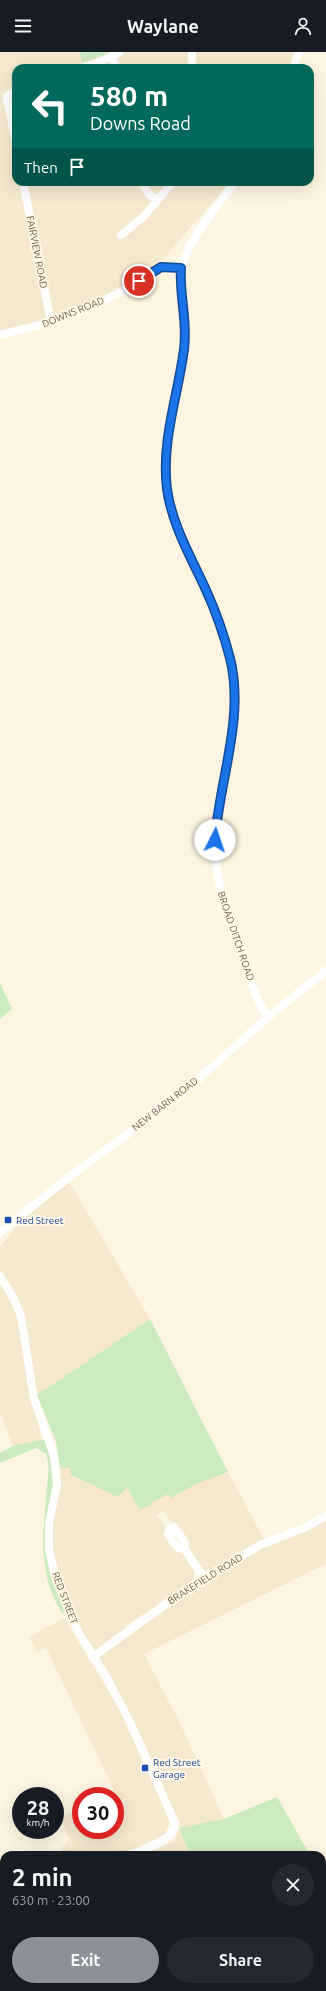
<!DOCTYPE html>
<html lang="en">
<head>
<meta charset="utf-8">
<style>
	:root { --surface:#171b24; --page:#242831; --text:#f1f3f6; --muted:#9ea1a6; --accent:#8c9099 }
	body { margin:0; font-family:Ubuntu,sans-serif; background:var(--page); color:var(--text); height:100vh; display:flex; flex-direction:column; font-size:15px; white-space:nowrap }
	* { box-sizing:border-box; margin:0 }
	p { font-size:13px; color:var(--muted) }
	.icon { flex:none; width:22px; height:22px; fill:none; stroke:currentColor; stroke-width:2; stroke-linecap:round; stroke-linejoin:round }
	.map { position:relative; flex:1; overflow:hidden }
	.details { position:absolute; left:0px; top:1799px; width:326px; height:140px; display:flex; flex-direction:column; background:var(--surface); border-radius:12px 12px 0 0; box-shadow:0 4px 16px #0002 }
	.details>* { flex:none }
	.guide { position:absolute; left:12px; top:12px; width:302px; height:122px; border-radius:12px; box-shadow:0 4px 16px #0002; background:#00695c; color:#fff; overflow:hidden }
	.speed { position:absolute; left:12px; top:1735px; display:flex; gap:8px; font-size:20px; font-weight:700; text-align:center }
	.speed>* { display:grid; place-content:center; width:52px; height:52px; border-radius:50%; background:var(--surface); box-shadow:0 4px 16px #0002; line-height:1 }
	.speed small { font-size:10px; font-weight:400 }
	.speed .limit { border:6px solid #d22; background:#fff; color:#111 }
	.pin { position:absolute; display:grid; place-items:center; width:34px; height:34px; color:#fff; margin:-17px; border:2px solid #fff; border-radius:50%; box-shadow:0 1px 4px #0007 }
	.me { position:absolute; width:44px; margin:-22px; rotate:4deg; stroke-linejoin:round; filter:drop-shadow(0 0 3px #0008) }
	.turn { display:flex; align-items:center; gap:14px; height:84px; padding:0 12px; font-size:18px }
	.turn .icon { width:52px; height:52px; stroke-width:2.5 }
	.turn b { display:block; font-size:28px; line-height:34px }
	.then { display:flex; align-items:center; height:38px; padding:0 12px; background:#0003; gap:8px; font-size:15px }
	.round { display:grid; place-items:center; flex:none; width:42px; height:42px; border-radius:21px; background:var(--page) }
	.head { display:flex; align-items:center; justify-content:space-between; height:68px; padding:0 12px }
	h1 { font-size:24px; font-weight:700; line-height:30px }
	.action { display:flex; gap:8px; margin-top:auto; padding:8px 12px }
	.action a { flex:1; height:46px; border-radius:24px; background:var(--accent); color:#fff; font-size:16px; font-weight:700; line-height:46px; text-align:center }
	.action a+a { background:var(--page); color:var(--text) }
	header { display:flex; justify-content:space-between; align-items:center; height:52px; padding:0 12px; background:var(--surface); font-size:18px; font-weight:700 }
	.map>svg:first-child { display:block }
	.residential { fill:#f5e8cf }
	.green { fill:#cbeabf }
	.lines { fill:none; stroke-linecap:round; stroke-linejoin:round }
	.minor { stroke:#fff; stroke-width:8 }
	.route-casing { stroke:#114b97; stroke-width:10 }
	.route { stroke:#1a73e8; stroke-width:7 }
	.transit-dot { fill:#1a4fb4; stroke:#fff9e7; stroke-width:1.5 }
	.labels { text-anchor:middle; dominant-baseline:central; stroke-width:4; stroke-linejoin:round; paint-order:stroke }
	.street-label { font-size:10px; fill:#745d47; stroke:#fff9e7 }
	.transit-label { font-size:10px; fill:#164399; stroke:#fff9e7; text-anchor:start }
</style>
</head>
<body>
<header><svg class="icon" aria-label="menu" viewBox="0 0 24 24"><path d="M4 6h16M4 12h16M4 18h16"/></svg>Waylane<svg class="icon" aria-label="person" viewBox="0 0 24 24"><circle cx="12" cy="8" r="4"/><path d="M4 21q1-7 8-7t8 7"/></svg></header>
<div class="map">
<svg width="326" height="1939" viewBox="0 0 326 1939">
	<rect width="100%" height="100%" fill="#fdf5e1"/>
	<g class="residential">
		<path d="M0 0H297L291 16H16V130H230L165 205 110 243 50 268 0 281Z"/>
		<path d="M69 1130 150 1267 37 1343 25 1269 19 1249 0 1217V1195L19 1171Z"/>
		<path d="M0 1231 17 1262 31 1345 43 1390 15 1400 0 1360Z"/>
		<path d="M60 1416H71L72 1424 98 1435H127L168 1442 172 1446 200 1430 228 1420 265 1489 209 1519 204 1518 189 1497V1490L183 1480 177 1472 171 1470 163 1459H162L157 1463 165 1475V1483L175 1499 183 1502 194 1519V1527L155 1554V1557L153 1556 125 1574 127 1577 94 1599 83 1584 61 1533 52 1501 51 1472 61 1430Z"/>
		<path d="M326 1466V1512L144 1602 180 1671 224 1767 179 1776 191 1803H144L174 1789 179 1776 99 1607 100 1604 234 1510Z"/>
		<path d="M64 1566 118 1655 170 1769 165 1782 134 1797 118 1803H62L61 1798 69 1787 61 1766 81 1756V1778H115V1744H104L114 1738 50 1604 46 1596 37 1600 29 1585Z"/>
		<path d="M4 1849V1935H246L248 1939H0V1850Z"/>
	</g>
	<g class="green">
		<path d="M80 0H111L82 11Z"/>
		<path d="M0 931 12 957 0 967Z"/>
		<path d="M150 1267 228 1420 198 1431 171 1446 168 1442 140 1458 127 1435 118 1445 71 1423 70 1416H60L56 1389 37 1343Z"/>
		<path d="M46 1387 55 1411 48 1483 67 1560 63 1562C39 1527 42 1484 46 1445 47 1430 51 1415 46 1402L36 1396 0 1411V1401L13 1394Z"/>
		<path d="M277 1745 310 1803H191L179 1776 224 1767Z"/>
		<path d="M322 1823 326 1830V1939H248L247 1935H322Z"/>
	</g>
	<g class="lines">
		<g class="minor">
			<path d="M192 0V16"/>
			<path d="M111 5 117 16"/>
			<path d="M79 16 100 10 120 0"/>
			<path d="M293 16 299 0"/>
			<path d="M16 39 8 43 7 46 16 92"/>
			<path d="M23 130 51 270"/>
			<path d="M141 130 149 142 157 148"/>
			<path d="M121 183 144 164 173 130"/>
			<path d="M181 216C179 243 188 270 184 297 178 344 159 392 168 439 175 474 191 505 206 537 221 570 232 605 234 641 237 682 222 721 217 761 209 818 226 863 246 915 252 932 257 950 268 965"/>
			<path d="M0 283 39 273 81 259 125 238 161 215 181 216C191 183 215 157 235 130"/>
			<path d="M0 1180 73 1122 184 1040 268 965 326 919"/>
			<path d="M0 1224 13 1245 21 1264 34 1347 54 1404 57 1433 49 1471V1497L56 1528 79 1581 107 1626 130 1670 175 1771C176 1788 142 1798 129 1803"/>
			<path d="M184 1496H180L175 1493 168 1482 170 1476 174 1475 185 1490 184 1496 204 1526"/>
			<path d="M93 1605 143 1568 204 1526 260 1493 304 1476 326 1464"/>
			<path d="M0 1845 4 1843"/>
			<path d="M189 1935 190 1939"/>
			<path d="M234 1935 239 1939"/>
			<path d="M6 1939 17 1938 36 1939"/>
			<path d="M41 1939 68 1937"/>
		</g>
	</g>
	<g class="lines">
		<g class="route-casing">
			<path id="route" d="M139 229 161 215 181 216C179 243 188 270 184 297 178 344 161 389 167 437 172 473 191 505 206 538 216 560 224 583 230 606 245 666 219 729 215 788"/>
		</g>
		<use href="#route" class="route"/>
	</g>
	<g class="transit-dot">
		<rect x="4" y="1164" width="8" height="8" rx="2"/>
		<rect x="141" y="1712" width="8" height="8" rx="2"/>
	</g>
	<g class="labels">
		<g class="street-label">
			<text transform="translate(37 200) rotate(79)">FAIRVIEW ROAD</text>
			<text transform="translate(73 260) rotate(-22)">DOWNS ROAD</text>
			<text transform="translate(236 884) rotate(71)">BROAD DITCH ROAD</text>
			<text transform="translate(165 1052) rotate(-38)">NEW BARN ROAD</text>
			<text transform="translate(205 1527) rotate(-32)">BRAKEFIELD ROAD</text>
			<text transform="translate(65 1546) rotate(69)">RED STREET</text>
		</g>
		<g class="transit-label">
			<text x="16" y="1168">Red Street</text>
			<text x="153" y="1710">Red Street<tspan x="153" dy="12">Garage</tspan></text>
		</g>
	</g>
</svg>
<div class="speed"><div>28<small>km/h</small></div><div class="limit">30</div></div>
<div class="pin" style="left:139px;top:229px;background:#d93025"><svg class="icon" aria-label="arrive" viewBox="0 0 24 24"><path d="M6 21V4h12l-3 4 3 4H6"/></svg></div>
<svg class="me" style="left:215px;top:788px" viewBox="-20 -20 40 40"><circle r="19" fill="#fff"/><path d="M0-13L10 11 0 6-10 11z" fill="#1a73e8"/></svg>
<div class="guide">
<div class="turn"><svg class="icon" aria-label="left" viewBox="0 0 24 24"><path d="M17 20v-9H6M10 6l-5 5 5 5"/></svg><div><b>580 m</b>Downs Road</div></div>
<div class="then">Then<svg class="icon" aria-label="arrive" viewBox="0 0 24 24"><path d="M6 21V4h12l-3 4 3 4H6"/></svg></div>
</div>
<section class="details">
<div class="head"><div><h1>2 min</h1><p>630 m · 23:00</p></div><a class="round"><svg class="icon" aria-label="close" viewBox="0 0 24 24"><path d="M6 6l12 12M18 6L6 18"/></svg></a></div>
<div class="action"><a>Exit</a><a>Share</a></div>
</section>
</div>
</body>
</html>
